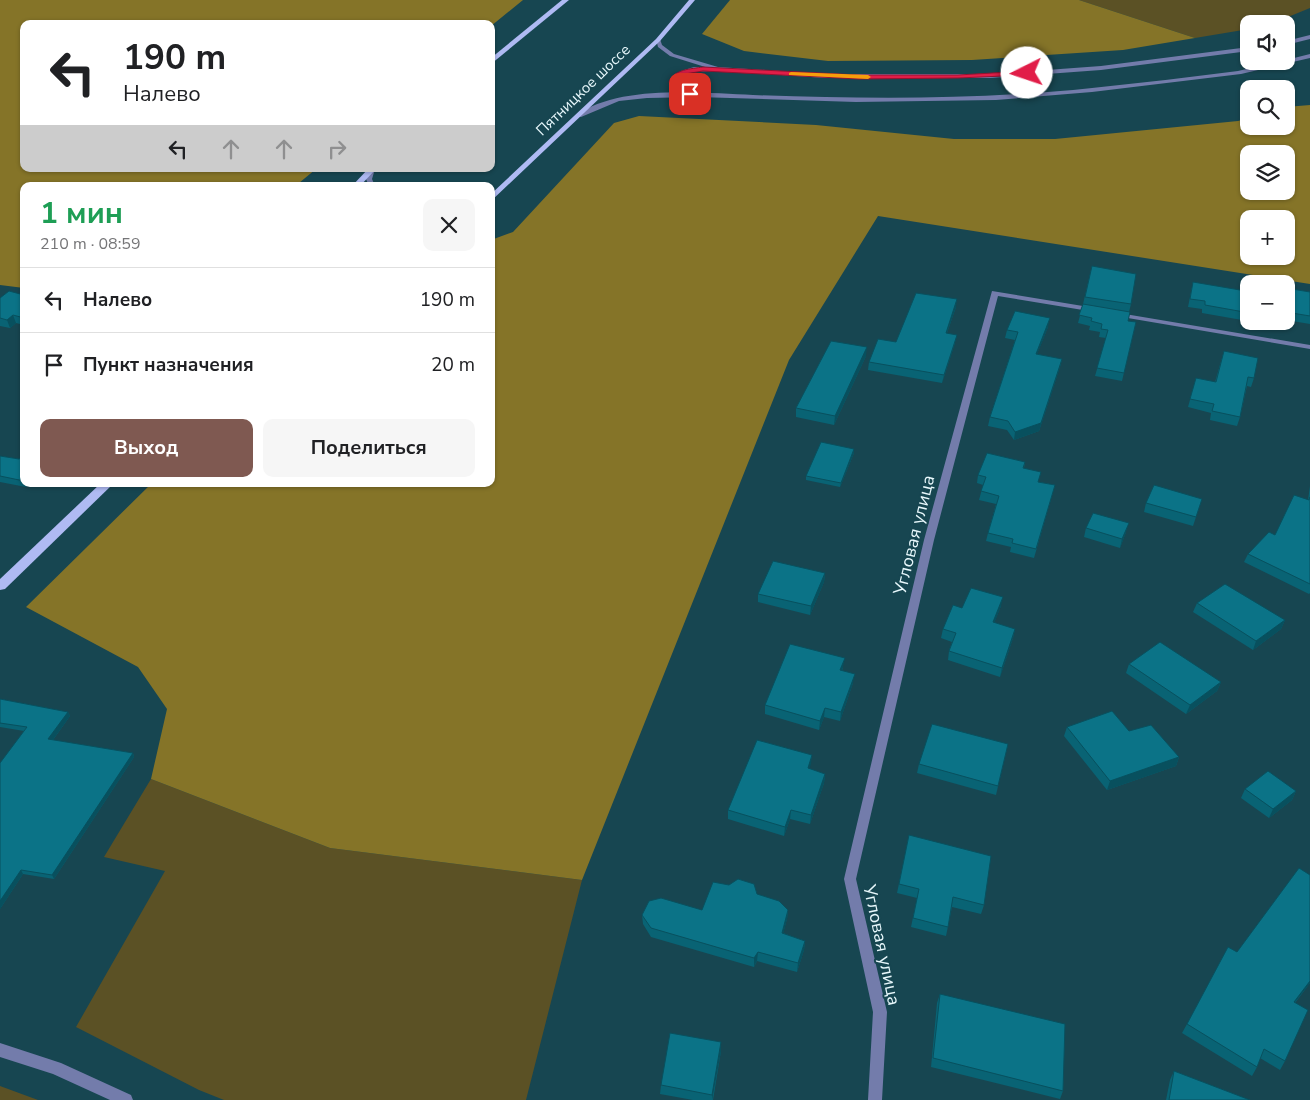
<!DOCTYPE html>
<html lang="ru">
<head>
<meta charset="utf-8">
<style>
	:root { --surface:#fff; --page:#f6f6f6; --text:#202124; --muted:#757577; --line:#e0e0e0; --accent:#7f5951 }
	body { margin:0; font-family:"Nunito Sans",sans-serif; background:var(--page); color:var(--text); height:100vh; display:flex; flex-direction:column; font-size:19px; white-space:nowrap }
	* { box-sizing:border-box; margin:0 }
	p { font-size:16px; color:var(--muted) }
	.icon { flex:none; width:28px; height:28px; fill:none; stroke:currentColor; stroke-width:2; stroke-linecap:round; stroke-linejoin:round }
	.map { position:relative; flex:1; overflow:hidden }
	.panel { position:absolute; left:20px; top:182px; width:475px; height:305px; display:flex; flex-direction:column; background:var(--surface); border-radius:10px; box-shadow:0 1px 4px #0004 }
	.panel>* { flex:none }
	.hud { position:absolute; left:20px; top:20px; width:475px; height:152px; border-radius:10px; box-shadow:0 1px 4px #0004; background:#fff; color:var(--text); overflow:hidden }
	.tools { position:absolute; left:1240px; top:15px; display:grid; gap:10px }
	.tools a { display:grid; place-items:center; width:55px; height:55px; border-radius:10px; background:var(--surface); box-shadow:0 1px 4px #0004; font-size:25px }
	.pin { position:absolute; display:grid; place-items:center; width:42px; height:42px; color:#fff; margin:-21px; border-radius:10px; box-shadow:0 2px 8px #0006 }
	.me { position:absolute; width:55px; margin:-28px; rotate:266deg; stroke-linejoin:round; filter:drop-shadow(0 0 4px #0008) }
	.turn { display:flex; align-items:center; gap:18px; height:105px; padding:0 20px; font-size:22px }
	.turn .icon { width:65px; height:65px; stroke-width:2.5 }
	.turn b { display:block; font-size:35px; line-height:42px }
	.lanes { display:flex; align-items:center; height:48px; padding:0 20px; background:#0003; justify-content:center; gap:25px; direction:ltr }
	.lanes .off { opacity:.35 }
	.round { display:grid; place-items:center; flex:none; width:52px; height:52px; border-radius:10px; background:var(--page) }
	.headline { display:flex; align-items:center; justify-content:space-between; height:85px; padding:0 20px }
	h1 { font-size:30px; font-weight:700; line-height:38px; color:#1e9e55 }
	.primary-button { display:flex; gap:10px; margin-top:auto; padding:10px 20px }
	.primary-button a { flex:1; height:58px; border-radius:10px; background:var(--accent); color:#fff; font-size:20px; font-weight:700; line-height:58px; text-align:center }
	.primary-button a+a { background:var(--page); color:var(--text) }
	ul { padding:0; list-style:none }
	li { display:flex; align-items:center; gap:15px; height:65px; padding:0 20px; border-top:1px solid var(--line) }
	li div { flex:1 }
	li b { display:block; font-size:19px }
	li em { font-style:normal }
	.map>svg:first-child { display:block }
	.green { fill:#5b5125 }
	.forest { fill:#857428; fill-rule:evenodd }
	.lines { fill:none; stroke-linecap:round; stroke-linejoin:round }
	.minor { fill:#737cab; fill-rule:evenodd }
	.tertiary { fill:#737cab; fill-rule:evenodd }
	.primary { fill:#afbaf3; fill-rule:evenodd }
	.wall { fill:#096374 }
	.shaded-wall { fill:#08505e }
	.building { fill:#0b7387; stroke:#08505e }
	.route { fill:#e11d48; stroke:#92132f }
	.slow { fill:#f59e0b }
	.labels { text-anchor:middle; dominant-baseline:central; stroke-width:4; stroke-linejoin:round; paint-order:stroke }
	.far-street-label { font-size:15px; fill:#e8f8fc; stroke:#174651 }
	.street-label { font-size:18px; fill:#e8f8fc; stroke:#174651 }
</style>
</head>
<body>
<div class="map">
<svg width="1310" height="1100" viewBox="0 0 1310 1100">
	<rect width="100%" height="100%" fill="#174651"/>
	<g class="green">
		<path d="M1079 0H1310V8L1271 24H1249V29L1195 38Z"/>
		<path d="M151 779 330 848 582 880 526 1100H224L199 1090 76 1027 165 871 104 857Z"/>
		<path d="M0 1086 38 1100H0Z"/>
	</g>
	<g class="forest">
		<path d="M0 0H523L491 26V24H24V169H316L299 183 297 186H24V288L0 285Z"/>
		<path d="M730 0H1079L1195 38 1123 50 972 60 828 61 744 51 702 34Z"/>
		<path d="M1310 105V284L878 216 789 360 582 880 330 848 151 779 167 709 138 667 26 607 151 484H491V240L513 232 614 123 639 116 816 125 954 139H1055L1238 121 1249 118V126H1286V107ZM1249 154H1286V191H1249ZM1249 219H1286V256H1249Z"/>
	</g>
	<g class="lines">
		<g class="minor">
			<path d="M694 67H712L721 69 718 71 689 72 676 79V83L686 91 699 94V96L697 97 682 93 670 84V79L681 71Z"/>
			<path d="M992 291 1095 308 1099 310 1095 312 998 296 934 540 856 879 887 1012 882 1100H868L873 1012 844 879 924 540Z"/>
			<path d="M1113 312 1310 345V349L1116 316 1112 314Z"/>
			<path d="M0 1043 61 1063 131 1095 133 1100H110L53 1074 0 1057Z"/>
		</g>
		<g class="tertiary">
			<path d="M1310 35V39L1286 45V41Z"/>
			<path d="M656 39H660L662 45 674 54 718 67 826 74H990L1101 66 1249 47V51L1101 70 990 78H826L718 71 670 56 658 47Z"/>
			<path d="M1310 54V58L1241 74 1092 92 996 100 856 102 697 97 647 98 619 101 581 117 576 116C617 84 703 93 753 95 866 99 979 100 1092 88 1141 83 1190 77 1238 71 1254 68 1270 61 1286 61V60Z"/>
			<path d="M369 169H375L372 179 375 186H369L366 179Z"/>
		</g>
		<g class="primary">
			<path d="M562 0H569L491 64V58Z"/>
			<path d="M689 0H695L660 41 491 201V194L656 39Z"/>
			<path d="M368 169H376L360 186H352Z"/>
			<path d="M100 484H113L5 589 0 590V579Z"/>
		</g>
	</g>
	<g class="wall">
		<path d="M1092 266 1131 304 1129 312 1128 321 1136 322 1122 381 1095 376 1106 338 1099 337 1100 332 1089 330 1090 326 1078 323 1083 304Z"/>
		<path d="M1193 282 1244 312 1242 320 1202 313V309L1188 307Z"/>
		<path d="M1286 288 1310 292V324L1286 320Z"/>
		<path d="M24 295V325L16 323 10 328 0 326V298Z"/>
		<path d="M956 307 947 333 955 343 942 383 868 370 869 362 896 342Z"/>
		<path d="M1048 327 1037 354 1062 359 1060 367 1039 431 1014 440 1007 430 988 426 990 417 1015 340 1005 338 1007 330Z"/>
		<path d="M1224 351 1254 378 1251 387 1247 386 1240 417 1237 426 1210 420 1211 413 1188 407 1196 378 1215 382Z"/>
		<path d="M866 356 834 425 796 417V408Z"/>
		<path d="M854 449V453L840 487 806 480V476Z"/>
		<path d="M0 456 19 459 24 456V484H30L26 487 0 482Z"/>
		<path d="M1025 462 1024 468 1039 482 1055 485 1034 558 1010 552 1011 547 986 541 988 533 996 504 979 500 983 485 977 483 978 475Z"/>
		<path d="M1310 486V593L1309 594 1244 562 1248 554 1275 535 1308 500Z"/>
		<path d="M1202 499 1193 526 1144 512 1146 503Z"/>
		<path d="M1086 528 1126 532 1120 548 1084 537Z"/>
		<path d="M825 573 824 582 810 615 758 602V594Z"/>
		<path d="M1197 603 1285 620 1281 629 1253 650 1193 612Z"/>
		<path d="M1001 606 994 623 1015 629 1013 638 1000 677 948 660 949 651 952 642 941 638 943 629 962 608Z"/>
		<path d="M1129 664 1221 682 1217 691 1186 714 1126 673Z"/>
		<path d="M843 667 842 671 853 683 840 721 824 717 819 730 765 714V705Z"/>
		<path d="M0 699 68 712 70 716 53 740 133 753 134 757 54 879 23 874 0 909 24 731 0 727Z"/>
		<path d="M1067 727 1129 731 1179 757 1176 766 1107 790 1064 736Z"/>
		<path d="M1008 744 996 795 917 773 919 764Z"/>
		<path d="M812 755 809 769 825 774 824 783 810 824 790 819 784 836 728 819V810Z"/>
		<path d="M1245 789 1296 791 1292 800 1269 818 1241 798Z"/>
		<path d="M909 835 984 905 981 914 952 907 946 936 911 927 917 898 897 893Z"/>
		<path d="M1310 875V983L1295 1003 1285 1061 1280 1070 1260 1058 1257 1067 1252 1076 1182 1033 1187 1024 1237 952Z"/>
		<path d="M757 894 788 910 787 919 783 933 805 941 804 950 797 972 757 961 754 967 651 937 643 924 642 915 702 910Z"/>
		<path d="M940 994 1063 1091 1060 1099 931 1067 937 1003Z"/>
		<path d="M721 1051 713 1100H693L660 1094 661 1085Z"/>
		<path d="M1174 1071 1250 1100H1166L1170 1080Z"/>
	</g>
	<g class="shaded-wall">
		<path d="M957 299 956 307 944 341 946 333Z"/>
		<path d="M13 315 16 323 10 328 7 320Z"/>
		<path d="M1050 318 1048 327 1034 362 1036 354Z"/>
		<path d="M957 335 955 343 942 383 944 375Z"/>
		<path d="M867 347 866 356 834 425 835 416Z"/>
		<path d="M1062 359 1060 367 1039 431 1014 440 1015 432Z"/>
		<path d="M854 449V453L840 487 841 483Z"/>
		<path d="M25 484H30L26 487Z"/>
		<path d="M1129 523 1126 532 1120 548 1122 539Z"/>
		<path d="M825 573 824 582 810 615 811 606Z"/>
		<path d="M1003 597 1001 606 991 631 993 622Z"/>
		<path d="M1285 620 1281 629 1253 650 1256 641Z"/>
		<path d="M1015 629 1013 638 1000 677 1002 668Z"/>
		<path d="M845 658 843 667 839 679 840 670Z"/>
		<path d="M855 674 853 683 840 721 841 712Z"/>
		<path d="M1221 682 1217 691 1186 714 1190 705Z"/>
		<path d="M825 708 824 717 819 730 820 721Z"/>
		<path d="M68 712 70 716 50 744 48 739Z"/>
		<path d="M133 753 134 757 54 879 52 875Z"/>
		<path d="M812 755 811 764 807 777 808 768Z"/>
		<path d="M1179 757 1176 766 1107 790 1110 781Z"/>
		<path d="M825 774 824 783 810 824 811 815Z"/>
		<path d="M1296 791 1292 800 1269 818 1273 809Z"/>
		<path d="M791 810 790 819 784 836 785 827Z"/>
		<path d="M21 870 23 874 0 909V901Z"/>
		<path d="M788 910 787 919 781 942 782 933Z"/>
		<path d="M805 941 804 950 797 972 798 963Z"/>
		<path d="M758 952 757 961 754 967V958Z"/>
		<path d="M1310 981V983L1288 1011 1294 1002Z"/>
		<path d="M721 1042V1051L712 1100V1095Z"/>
	</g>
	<g class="building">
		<path d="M1092 266 1136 274 1131 304 1085 297Z"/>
		<path d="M1193 282 1246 291 1244 312 1205 305V301L1190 299Z"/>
		<path d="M1286 288 1310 292V316L1286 312Z"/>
		<path d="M9 291 24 295V318L13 315 7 320 0 318V298Z"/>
		<path d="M916 293 957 299 946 333 957 335 944 375 869 362 878 339 896 342Z"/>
		<path d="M1083 304 1130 312 1128 321 1136 322 1124 373 1097 368 1108 330 1101 329 1102 324 1091 321 1092 318 1079 315Z"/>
		<path d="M1015 311 1050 318 1036 354 1062 359 1041 423 1015 432 1008 421 990 417 1018 332 1007 330Z"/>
		<path d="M831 341 867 347 835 416 796 408Z"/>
		<path d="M1224 351 1258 358 1254 378 1248 377 1240 417 1212 411 1214 404 1190 399 1196 378 1216 382Z"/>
		<path d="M821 442 854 449 841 483 806 476Z"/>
		<path d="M987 453 1025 462 1023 468 1041 472 1038 482 1055 485 1036 549 1012 543 1013 539 988 533 999 496 981 491 986 477 978 475Z"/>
		<path d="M0 456 19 459 24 456V481L0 476Z"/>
		<path d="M1154 485 1202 499 1196 517 1146 503Z"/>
		<path d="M1294 495 1309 500 1310 497V584L1248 554 1269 532 1275 535Z"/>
		<path d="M1093 513 1129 523 1122 539 1086 528Z"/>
		<path d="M773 561 825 573 811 606 758 594Z"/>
		<path d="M1225 584 1285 620 1256 641 1197 603Z"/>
		<path d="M971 588 1003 597 993 622 1015 629 1002 668 949 651 956 633 943 629 953 605 962 608Z"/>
		<path d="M1160 642 1221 682 1190 705 1129 664Z"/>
		<path d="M790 644 845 658 840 670 855 674 841 712 825 708 820 721 765 705Z"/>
		<path d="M0 699 68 712 48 739 133 753 52 875 21 870 0 901V763L27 727 0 723Z"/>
		<path d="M1112 711 1129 731 1151 725 1179 757 1110 781 1067 727Z"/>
		<path d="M932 724 1008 744 998 786 919 764Z"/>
		<path d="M757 740 812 755 808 768 825 774 811 815 791 810 785 827 728 810Z"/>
		<path d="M1268 771 1296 791 1273 809 1245 789Z"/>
		<path d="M909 835 991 856 984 905 953 897 948 927 913 918 919 889 899 884Z"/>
		<path d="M1299 868 1310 875V981L1294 1002 1308 1010 1285 1061 1264 1049 1257 1067 1187 1024 1228 947 1237 952Z"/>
		<path d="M738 879 754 884 757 894 779 901 788 910 782 933 805 941 798 963 758 952 754 958 651 928 642 915 649 901 661 898 702 910 713 882 729 885Z"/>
		<path d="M940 994 1065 1024 1063 1091 933 1058Z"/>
		<path d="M670 1033 721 1042 712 1095 661 1085Z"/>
		<path d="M1174 1071 1250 1100H1169Z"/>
	</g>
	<path class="route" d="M703 67 859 75H958L1027 71 1030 73 1027 75 958 78 859 79 703 71 685 74 676 80 678 86 693 92 694 94 690 96 673 89 669 82C674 69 691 69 703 67Z"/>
	<path class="slow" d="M791 72 868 75 871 77 868 79 789 75V73Z"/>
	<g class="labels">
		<g class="far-street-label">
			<text transform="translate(583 90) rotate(-44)">Пятницкое шоссе</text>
		</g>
		<g class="street-label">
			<text transform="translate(914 535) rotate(-76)">Угловая улица</text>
			<text transform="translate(882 945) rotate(78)">Угловая улица</text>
		</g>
	</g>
</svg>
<div class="tools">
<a><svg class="icon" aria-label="sound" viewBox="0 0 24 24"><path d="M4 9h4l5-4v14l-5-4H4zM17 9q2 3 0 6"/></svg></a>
<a><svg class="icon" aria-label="search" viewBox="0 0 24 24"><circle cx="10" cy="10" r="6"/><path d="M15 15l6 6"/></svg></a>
<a><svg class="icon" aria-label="layers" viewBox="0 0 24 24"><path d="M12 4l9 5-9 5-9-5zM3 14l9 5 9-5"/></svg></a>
<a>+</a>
<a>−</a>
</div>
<div class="pin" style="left:690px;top:94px;background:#d93025"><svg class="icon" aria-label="arrive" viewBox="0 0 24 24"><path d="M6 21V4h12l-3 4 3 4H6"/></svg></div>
<svg class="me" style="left:1027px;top:73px" viewBox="-20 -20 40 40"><circle r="19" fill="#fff"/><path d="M0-13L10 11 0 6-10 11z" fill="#e11d48"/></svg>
<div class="hud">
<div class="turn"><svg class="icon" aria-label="left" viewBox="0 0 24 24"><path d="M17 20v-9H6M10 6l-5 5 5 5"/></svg><div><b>190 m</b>Налево</div></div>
<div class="lanes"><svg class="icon" aria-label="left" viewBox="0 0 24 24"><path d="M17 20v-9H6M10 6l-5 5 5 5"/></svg><svg class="icon off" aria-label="ahead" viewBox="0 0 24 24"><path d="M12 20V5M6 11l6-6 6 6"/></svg><svg class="icon off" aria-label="ahead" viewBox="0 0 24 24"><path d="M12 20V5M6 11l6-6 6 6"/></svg><svg class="icon off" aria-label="right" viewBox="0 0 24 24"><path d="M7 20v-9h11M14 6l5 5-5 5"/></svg></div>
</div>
<section class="panel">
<div class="headline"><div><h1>1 мин</h1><p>210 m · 08:59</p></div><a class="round"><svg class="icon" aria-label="close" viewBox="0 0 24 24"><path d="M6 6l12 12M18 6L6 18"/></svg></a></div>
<ul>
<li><svg class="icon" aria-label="left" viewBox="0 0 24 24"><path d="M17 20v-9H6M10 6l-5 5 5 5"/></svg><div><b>Налево</b></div><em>190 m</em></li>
<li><svg class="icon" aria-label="arrive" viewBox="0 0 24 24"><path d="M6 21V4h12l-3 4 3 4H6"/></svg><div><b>Пункт назначения</b></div><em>20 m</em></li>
</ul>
<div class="primary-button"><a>Выход</a><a>Поделиться</a></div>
</section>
</div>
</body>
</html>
